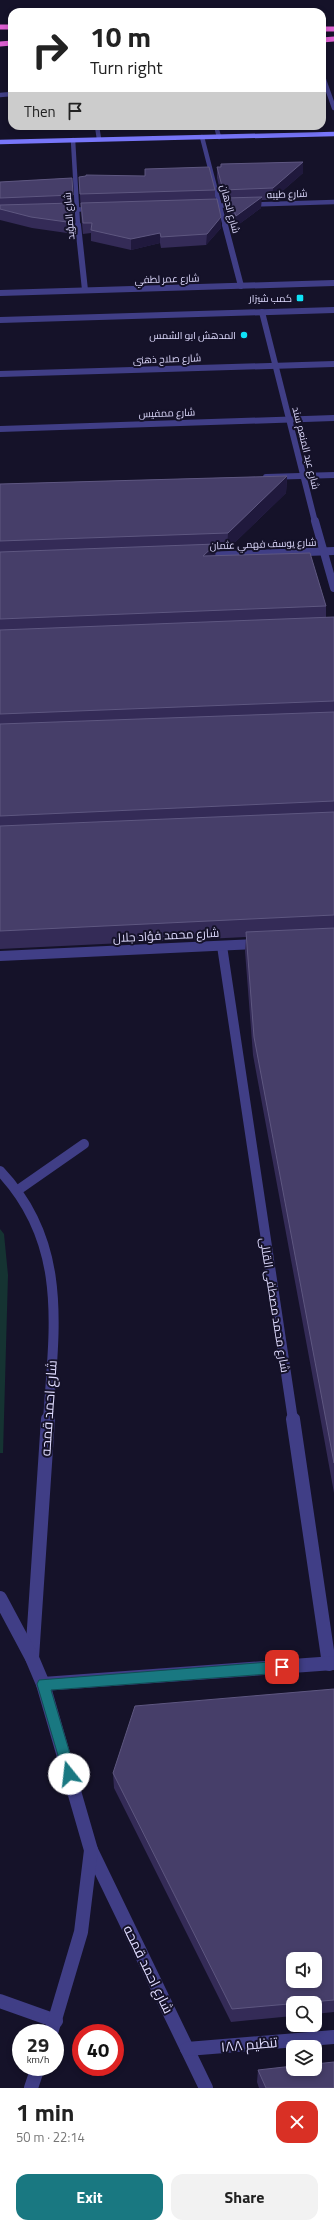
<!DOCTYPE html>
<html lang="en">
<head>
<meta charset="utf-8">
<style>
	:root { --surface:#fff; --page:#f2f2f2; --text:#222; --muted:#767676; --accent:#197881 }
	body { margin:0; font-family:"Titillium Web",Cairo,sans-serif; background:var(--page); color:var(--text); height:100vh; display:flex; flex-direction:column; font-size:15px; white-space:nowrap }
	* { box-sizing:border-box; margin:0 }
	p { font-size:13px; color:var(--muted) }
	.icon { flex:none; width:22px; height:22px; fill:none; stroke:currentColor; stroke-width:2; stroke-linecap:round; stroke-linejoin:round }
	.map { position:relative; height:2088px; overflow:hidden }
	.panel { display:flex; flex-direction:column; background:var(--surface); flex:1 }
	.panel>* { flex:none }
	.top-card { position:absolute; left:8px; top:8px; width:318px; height:122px; border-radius:12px; box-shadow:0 2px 6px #0003; background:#fff; color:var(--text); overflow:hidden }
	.fabs { position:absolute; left:286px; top:1952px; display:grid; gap:8px }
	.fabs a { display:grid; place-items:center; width:36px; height:36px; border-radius:8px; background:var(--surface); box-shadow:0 2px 6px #0003; font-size:20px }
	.speed { position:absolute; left:12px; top:2024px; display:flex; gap:8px; font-size:20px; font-weight:700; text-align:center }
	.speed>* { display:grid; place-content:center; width:52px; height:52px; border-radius:50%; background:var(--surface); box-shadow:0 2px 6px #0003; line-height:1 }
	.speed small { font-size:10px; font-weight:400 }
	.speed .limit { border:6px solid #d22; background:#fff; color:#111 }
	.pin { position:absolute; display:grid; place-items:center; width:34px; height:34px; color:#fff; margin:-17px; border-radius:8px; box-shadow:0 2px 6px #0006 }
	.me { position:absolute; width:44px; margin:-22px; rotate:344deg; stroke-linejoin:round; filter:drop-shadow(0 0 3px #0008) }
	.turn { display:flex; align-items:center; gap:14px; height:84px; padding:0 16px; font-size:18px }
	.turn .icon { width:52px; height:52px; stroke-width:2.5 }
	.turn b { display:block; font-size:28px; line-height:34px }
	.then { display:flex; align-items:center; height:38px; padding:0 16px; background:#0003; gap:8px; font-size:15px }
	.round { display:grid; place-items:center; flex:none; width:42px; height:42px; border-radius:12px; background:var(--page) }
	.headline { display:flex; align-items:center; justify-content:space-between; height:68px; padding:0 16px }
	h1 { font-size:24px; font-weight:700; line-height:30px }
	.action { display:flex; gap:8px; margin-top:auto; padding:8px 16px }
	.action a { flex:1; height:46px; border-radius:12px; background:var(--accent); color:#fff; font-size:16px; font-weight:700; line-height:46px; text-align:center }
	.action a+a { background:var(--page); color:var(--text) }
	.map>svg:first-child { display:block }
	.green { fill:#153332 }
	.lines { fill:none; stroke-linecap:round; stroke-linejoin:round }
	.service-far1 { stroke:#403e86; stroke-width:10 }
	.service { stroke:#403e86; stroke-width:14 }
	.minor-far4 { stroke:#403e86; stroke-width:4.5 }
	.minor-far3 { stroke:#403e86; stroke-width:6 }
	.minor-far2 { stroke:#403e86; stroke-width:8 }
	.minor-far1 { stroke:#403e86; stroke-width:10 }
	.minor { stroke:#403e86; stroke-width:14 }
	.tertiary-far2 { stroke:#403e86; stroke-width:6 }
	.tertiary-far1 { stroke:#403e86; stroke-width:8 }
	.tertiary { stroke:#403e86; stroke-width:14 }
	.secondary { stroke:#7876fa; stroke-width:4.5 }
	.trunk { stroke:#dd60d2; stroke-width:5 }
	.wall { fill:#342b57 }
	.shaded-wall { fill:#20193d }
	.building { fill:#463e69; stroke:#5e5780; fill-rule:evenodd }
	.route { fill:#197881; stroke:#104e54 }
	.poi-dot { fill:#0ee2f6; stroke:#151229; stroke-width:1.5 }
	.labels { text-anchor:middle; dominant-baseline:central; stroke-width:4; stroke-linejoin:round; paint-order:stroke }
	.far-street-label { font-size:10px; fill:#dfdbfe; stroke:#151229 }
	.far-poi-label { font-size:10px; fill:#dfdbfe; stroke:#151229; text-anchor:end }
	.street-label { font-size:12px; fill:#dfdbfe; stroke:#151229 }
	.near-street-label { font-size:14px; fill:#dfdbfe; stroke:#151229 }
</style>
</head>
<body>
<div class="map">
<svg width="334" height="2088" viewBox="0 0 334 2088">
	<rect width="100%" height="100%" fill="#151229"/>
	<path class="green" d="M0 1229 4 1234 8 1275 3 1453H0Z"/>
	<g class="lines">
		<path class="service-far1" d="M18 1190 84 1144"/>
		<path class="service" d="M0 2001 56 2021"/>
		<g class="minor-far4">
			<path d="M322 74 334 108"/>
			<path d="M0 95 12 94"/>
			<path d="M97 126 99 139"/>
			<path d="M216 126 219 137"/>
			<path d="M202 137 225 226"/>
			<path d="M73 140 78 226"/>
			<path d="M206 206 334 202"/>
			<path d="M60 210 94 209"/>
		</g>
		<g class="minor-far3">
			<path d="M78 225 85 290"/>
			<path d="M225 225 241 286"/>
			<path d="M0 374 334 364"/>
			<path d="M0 429 334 418"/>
			<path d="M266 477 334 475"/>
		</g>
		<path class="minor-far2" d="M202 556 334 551"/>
		<g class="minor-far1">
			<path d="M222 946 293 1420"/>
			<path d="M0 956 258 944"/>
			<path d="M0 1171C69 1244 54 1329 48 1420"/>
		</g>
		<g class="minor">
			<path d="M293 1419 329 1664"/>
			<path d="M32 1658 48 1419"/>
			<path d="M43 1684 334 1663"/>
			<path d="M91 1850 206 2088"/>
			<path d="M187 2049 334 2037"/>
		</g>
		<g class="tertiary-far2">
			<path d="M0 293 334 283"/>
			<path d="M262 312 315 522"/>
			<path d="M0 320 334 310"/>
		</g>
		<path class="tertiary-far1" d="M315 521 334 588"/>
		<g class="tertiary">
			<path d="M0 1598 32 1658 43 1684 91 1850 81 1932 51 2033"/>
			<path d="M31 2088 38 2067"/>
		</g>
		<path class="secondary" d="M0 142 334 134"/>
		<g class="trunk">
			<path d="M0 27H12"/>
			<path d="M322 29H334"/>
			<path d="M322 40 334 39"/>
			<path d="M0 44 12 43"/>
		</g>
	</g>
	<g class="wall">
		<path d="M303 162V173L272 200H261V208L235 227 231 216 228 221 224 209 225 202H223L217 178V167H220L221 164Z"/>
		<path d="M145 169 215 190V199L221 228 206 245 161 248 160 243 131 250 91 241V233L83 234 81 213 79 177 145 176Z"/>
		<path d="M72 178 74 234 32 228 0 220V182Z"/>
		<path d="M287 476 286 493 227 550H215V556L326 606V617H334V1493L324 1438 253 1055 245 951 246 937 0 949V484Z"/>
		<path d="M334 1689V2012L315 2014V2003H293V2016L231 2022 114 1788 113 1773Z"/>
		<path d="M258 2070 334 2088H259L257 2082Z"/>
	</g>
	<g class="shaded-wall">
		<path d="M303 162V173L272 200 273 188Z"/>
		<path d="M262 197 261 208 235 227 236 216Z"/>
		<path d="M232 206 231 216 228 221V210Z"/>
		<path d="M221 217V228L206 245 207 234Z"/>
		<path d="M160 233V243L131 250V239Z"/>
		<path d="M287 476 286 493 227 550 228 533Z"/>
		<path d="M216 544 215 561 203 556Z"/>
	</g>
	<g class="building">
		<path d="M303 162 273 188 223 190 217 167H221V164Z"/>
		<path d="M209 167 215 190 80 194 79 177 86 176V175L145 176V169Z"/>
		<path d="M72 178 73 195 0 198V182Z"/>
		<path d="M262 197 236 216 232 206 228 210 225 198Z"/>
		<path d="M217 199 221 217 207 234 161 237 160 233 131 239 91 230 92 223H83L81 203Z"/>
		<path d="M73 203 74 223 31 217 0 209V205Z"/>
		<path d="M287 476 228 533 0 541V484Z"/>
		<path d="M216 544 203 556 310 553 326 606 0 619V552Z"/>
		<path d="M334 617V701L0 714V630Z"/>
		<path d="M334 712V801L0 816V724Z"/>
		<path d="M334 812V915L0 931V826Z"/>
		<path d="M334 928V1463L254 1037 246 932Z"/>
		<path d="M334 1689V2000L232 2009 113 1773 135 1706ZM293 1959H315V1981H293Z"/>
		<path d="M334 2062V2088H266L258 2070 293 2066V2069H315V2064Z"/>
	</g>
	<path class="route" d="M282 1661 286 1663 288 1667 286 1671 282 1673 51 1690 76 1774 74 1779 69 1781 65 1779 37 1684 39 1680Z"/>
	<g class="poi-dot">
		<rect x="296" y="294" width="8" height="8" rx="2"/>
		<circle cx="244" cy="335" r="4"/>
	</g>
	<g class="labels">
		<g class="far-street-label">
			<text transform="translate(287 194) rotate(-2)">شارع طيبه</text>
			<text transform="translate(230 209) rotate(75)">شارع الدهان</text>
			<text transform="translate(69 216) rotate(-95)">شارع المؤيد</text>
			<text transform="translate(167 279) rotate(-2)">شارع عمر لطفي</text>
			<text transform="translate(167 359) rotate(-2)">شارع صلاح ذهنى</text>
			<text transform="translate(167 413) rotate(-2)">شارع ممفيس</text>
			<text transform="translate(306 448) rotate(76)">شارع عبد المنعم سند</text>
			<text transform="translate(263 544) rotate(-2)">شارع يوسف فهمي عثمان</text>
		</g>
		<g class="far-poi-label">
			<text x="292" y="298">كمب شيزار</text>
			<text x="236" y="335">المدهش ابو الشمس</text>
		</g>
		<g class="street-label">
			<text transform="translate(166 935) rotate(-3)">شارع محمد فؤاد جلال</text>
			<text transform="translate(275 1305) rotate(81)">شارع محمد مصطفى القللى</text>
		</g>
		<g class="near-street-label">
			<text transform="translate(48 1408) rotate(-86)">شارع احمد قمحه</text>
			<text transform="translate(149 1969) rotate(64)">شارع احمد قمحه</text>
			<text transform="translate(249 2044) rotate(-5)">تنظيم ١٨٨</text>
		</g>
	</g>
</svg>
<div class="fabs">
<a><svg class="icon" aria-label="sound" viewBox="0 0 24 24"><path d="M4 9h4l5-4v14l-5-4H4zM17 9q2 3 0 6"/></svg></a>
<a><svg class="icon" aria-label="search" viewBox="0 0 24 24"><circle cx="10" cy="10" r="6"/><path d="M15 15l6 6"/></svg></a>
<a><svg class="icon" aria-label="layers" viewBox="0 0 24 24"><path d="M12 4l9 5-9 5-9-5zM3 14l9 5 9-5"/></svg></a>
</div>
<div class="speed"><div>29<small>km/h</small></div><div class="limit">40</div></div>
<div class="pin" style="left:282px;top:1667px;background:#d93025"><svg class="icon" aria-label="arrive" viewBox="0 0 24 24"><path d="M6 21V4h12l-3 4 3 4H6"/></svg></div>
<svg class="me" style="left:69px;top:1774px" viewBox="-20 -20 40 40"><circle r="19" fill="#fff"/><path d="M0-13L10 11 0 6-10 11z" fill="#197881"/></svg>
<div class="top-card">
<div class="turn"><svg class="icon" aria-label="right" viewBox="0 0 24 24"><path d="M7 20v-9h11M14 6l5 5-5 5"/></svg><div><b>10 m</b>Turn right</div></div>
<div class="then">Then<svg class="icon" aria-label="arrive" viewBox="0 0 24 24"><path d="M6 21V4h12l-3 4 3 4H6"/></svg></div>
</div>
</div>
<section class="panel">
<div class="headline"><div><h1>1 min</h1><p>50 m · 22:14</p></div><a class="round" style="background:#d93025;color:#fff"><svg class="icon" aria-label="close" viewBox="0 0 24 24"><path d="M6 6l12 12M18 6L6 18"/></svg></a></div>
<div class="action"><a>Exit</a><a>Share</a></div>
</section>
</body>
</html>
